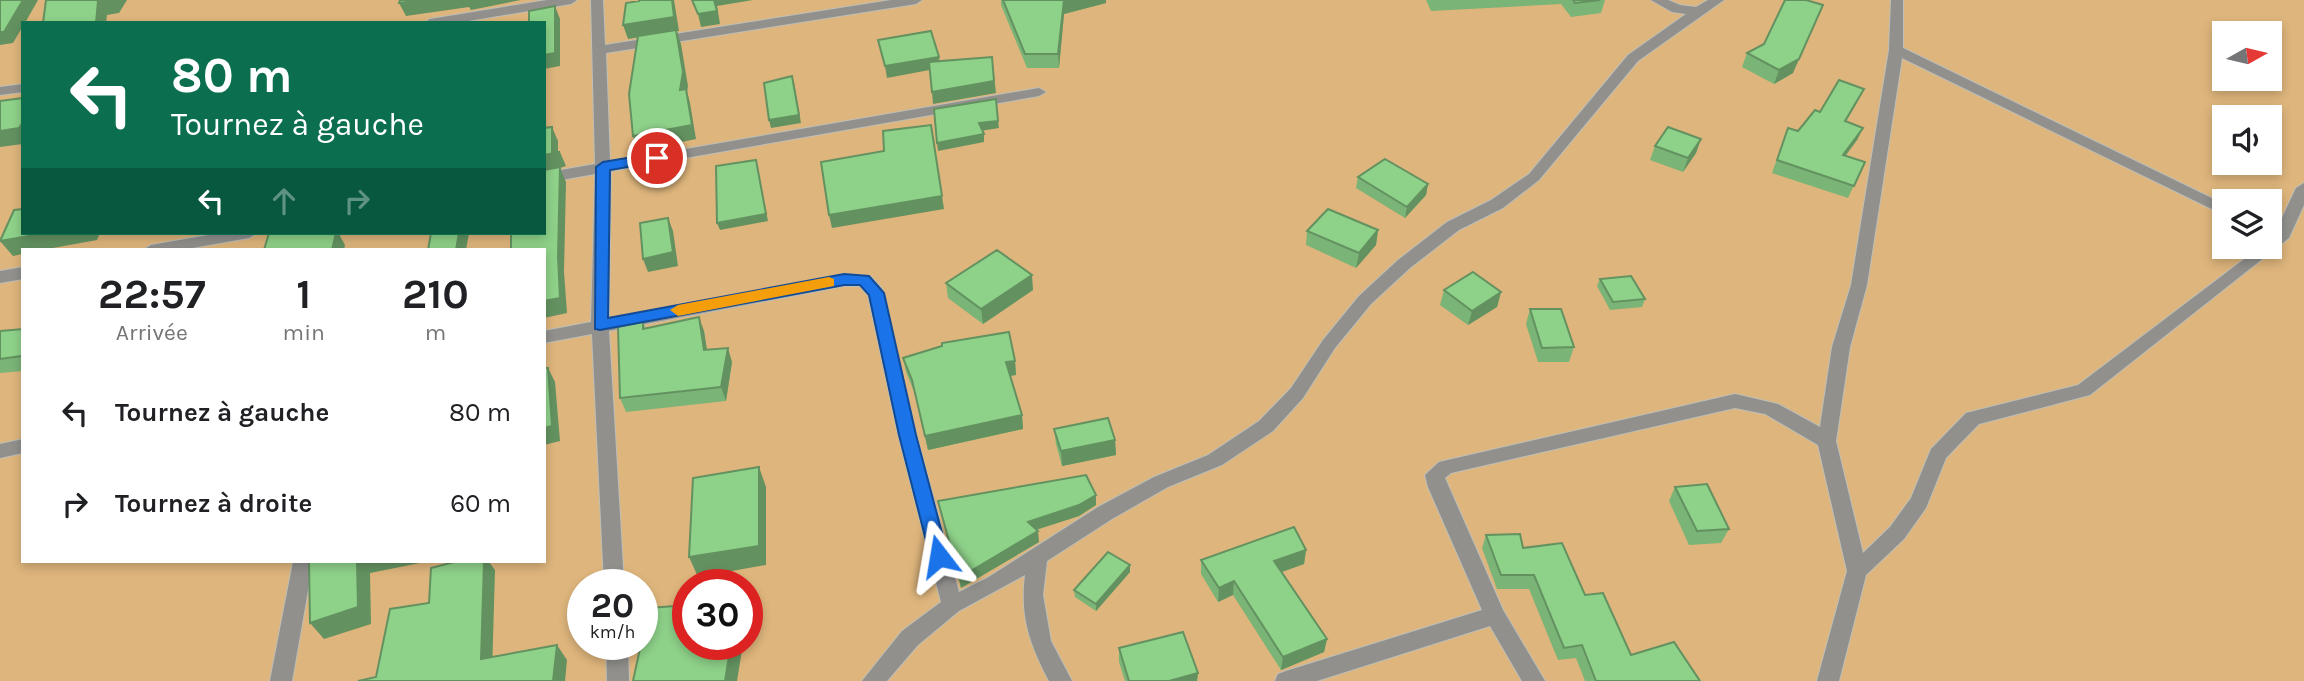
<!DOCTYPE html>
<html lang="fr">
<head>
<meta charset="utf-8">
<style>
	:root { --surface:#fff; --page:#f2f2f2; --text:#202124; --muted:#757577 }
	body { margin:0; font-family:Karla,sans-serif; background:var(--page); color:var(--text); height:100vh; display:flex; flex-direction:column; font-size:26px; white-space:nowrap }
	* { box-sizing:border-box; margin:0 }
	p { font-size:23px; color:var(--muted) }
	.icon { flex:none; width:38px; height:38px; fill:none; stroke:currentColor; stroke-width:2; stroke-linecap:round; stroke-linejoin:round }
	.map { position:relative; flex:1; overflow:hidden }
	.details { position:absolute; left:21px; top:248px; width:525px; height:315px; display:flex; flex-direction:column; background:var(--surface); border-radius:0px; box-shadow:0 4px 10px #0003 }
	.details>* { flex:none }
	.top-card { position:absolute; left:21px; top:21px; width:525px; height:214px; border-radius:0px; box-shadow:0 4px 10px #0003; background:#0b6e4f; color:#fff; overflow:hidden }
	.needle { width:46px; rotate:82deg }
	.controls { position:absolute; left:2212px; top:21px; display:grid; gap:14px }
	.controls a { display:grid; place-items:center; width:70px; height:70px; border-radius:0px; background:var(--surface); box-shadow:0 4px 10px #0003; font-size:35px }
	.speed { position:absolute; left:567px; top:569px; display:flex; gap:14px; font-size:35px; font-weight:700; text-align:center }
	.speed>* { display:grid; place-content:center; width:91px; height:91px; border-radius:50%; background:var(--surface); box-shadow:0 4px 10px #0003; line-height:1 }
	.speed small { font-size:18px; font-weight:400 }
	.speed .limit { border:10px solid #d22; background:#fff; color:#111 }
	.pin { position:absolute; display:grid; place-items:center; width:60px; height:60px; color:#fff; margin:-30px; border:4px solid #fff; border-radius:50%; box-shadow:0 2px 7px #0007 }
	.me { position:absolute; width:77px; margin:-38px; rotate:346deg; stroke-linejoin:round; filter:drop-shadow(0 0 5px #0008) }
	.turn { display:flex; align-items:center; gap:24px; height:147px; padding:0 35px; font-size:32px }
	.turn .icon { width:91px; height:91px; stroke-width:2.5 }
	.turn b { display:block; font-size:49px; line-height:60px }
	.lanes { display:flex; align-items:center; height:66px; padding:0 35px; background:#0003; justify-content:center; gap:35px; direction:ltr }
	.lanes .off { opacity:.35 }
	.eta { display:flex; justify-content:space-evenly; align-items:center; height:119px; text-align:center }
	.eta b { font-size:42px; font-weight:700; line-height:49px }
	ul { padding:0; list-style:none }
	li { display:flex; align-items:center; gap:21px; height:91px; padding:0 35px }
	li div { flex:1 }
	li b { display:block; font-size:26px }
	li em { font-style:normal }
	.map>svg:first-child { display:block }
	.green { fill:#deb57c; fill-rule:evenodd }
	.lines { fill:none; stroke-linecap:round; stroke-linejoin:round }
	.minor-casing { stroke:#bdbfb8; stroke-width:2 }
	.minor { fill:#91908d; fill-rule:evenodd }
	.wall { fill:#7ab476 }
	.shaded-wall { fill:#639260 }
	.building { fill:#8ed189; stroke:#639260; stroke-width:2 }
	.route { fill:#1a73e8; stroke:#114b97; stroke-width:2 }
	.slow { fill:#f59e0b }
</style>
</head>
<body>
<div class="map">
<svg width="2304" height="681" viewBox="0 0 2304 681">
	<rect width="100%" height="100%" fill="#e1e4db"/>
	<path class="green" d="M0 0H2304V681H0ZM23 23H544V233H23ZM2224 33H2270V79H2224ZM2224 117H2270V163H2224ZM2224 201H2270V247H2224ZM23 250H544V562H23ZM583 584H642V644H583ZM688 584H747V644H688Z"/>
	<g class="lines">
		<g class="minor-casing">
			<g id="minor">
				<path d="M547 0H577L571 4 456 23H424L430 19Z"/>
				<path d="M591 0H603L605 45 891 0H922L916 4 606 53 610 162 1039 88 1046 92 1039 96 611 171 609 319 844 274 870 276 882 289 916 434 959 592 987 578 1098 507 1154 477 1208 455 1259 421 1291 388 1323 340 1359 296 1398 260 1447 222 1491 200 1529 174 1628 55 1686 14 1672 12 1651 0H1668L1680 5 1696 7 1708 0H1724L1638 61 1539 180 1503 208 1459 230 1410 268 1371 304 1335 348 1303 398 1273 431 1222 465 1168 487 1112 519 1047 561 1043 595 1051 641 1072 681H1049C1030 644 1020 618 1025 575L959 611 918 645 887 681H862L902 631 941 602 898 434 868 295 860 286H844L609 331 624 584H604L592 334 544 343V331L591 322 595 174 544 183V173L595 164Z"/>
				<path d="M1891 0H1903V48L2224 204V215L1902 58 1867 285 1850 347 1836 441 1863 553 1890 527 1911 498 1931 449 1966 413 2078 385 2260 247H2270V239L2274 235 2296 188 2304 183V205L2289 238 2090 395 1979 424 1946 458 1926 508 1904 539 1866 575 1839 681H1817L1847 571 1818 445 1765 414 1735 408 1451 473 1445 478 1503 610 1545 681H1522L1490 626 1317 681H1275L1278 674 1286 671 1482 610 1428 487 1425 475 1439 462 1735 394 1778 404 1820 427 1832 347 1851 285 1889 50Z"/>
				<path d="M23 84V92L0 95V87Z"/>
				<path d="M220 233H257L249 238 181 250H143L151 245Z"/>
				<path d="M23 267V279L0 283V271Z"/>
				<path d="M23 439V453L0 458V444Z"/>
				<path d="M293 562H313L292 681H270Z"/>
				<path d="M606 644H628L629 681H607Z"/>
			</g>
		</g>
		<use href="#minor" class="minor"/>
	</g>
	<g class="wall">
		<path d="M1001 0H1106V3L1064 14 1059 68H1027L1001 5Z"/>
		<path d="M1426 0H1605L1601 13 1571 17 1561 4 1431 11Z"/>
		<path d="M1747 53 1793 73 1774 84 1742 67Z"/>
		<path d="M1858 101 1846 122 1863 128 1857 140 1846 155 1865 162 1848 198 1772 173 1788 128 1798 131 1820 112Z"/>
		<path d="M1701 139 1696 153 1683 172 1650 160 1655 146Z"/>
		<path d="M1358 177 1428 184 1426 195 1405 218 1356 188Z"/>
		<path d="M1378 230 1376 245 1356 268 1306 245 1307 231Z"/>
		<path d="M1600 279 1645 299 1642 307 1610 310 1597 286Z"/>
		<path d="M946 283 1033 290 983 324 948 298Z"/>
		<path d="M1444 290 1501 292 1497 307 1468 325 1440 305Z"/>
		<path d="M1530 309 1574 347 1569 362H1538L1526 324Z"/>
		<path d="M643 322 646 329 704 331 707 350 732 362 726 401 626 412 620 398Z"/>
		<path d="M23 329V371L0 373V331Z"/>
		<path d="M903 358 1015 361 1016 375 1010 376 1022 415 1023 429 928 450 915 394 906 372Z"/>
		<path d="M1054 429 1115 440 1116 455 1062 466 1056 444Z"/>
		<path d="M1675 487 1729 529 1721 543 1689 545 1669 501Z"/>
		<path d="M1096 495V505L1079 516 1036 530 1039 542 961 588 938 501Z"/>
		<path d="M1486 535 1523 548 1585 595 1631 655 1700 681H1585L1576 658 1558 660 1529 589H1497L1482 548Z"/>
		<path d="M1306 550 1304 564 1282 572 1327 639 1324 652 1281 670 1233 595 1218 602 1201 574V560Z"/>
		<path d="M1130 572 1096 611 1075 597 1074 590Z"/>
		<path d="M1119 648 1198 673 1197 681H1125L1119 662Z"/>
	</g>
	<g class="shaded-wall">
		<path d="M23 0H38L25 23H23V26L13 43 0 45V32Z"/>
		<path d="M105 0H127L119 13 107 15 106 23H96L98 1Z"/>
		<path d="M421 0H521L471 10 469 7 406 16 399 3Z"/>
		<path d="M672 0H674L679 31H677L681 44 688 86 687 92 690 103 696 139 638 151 633 136 680 90 677 31 628 39 623 25Z"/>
		<path d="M714 0H753L717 6 720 24 701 27 698 14Z"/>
		<path d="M1063 0H1106V3L1064 14 1059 68 1058 54Z"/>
		<path d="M1823 5 1793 73 1774 84 1779 70Z"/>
		<path d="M555 6 560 19V66L544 69V55Z"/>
		<path d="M939 57 940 68 887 78 885 66Z"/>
		<path d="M992 57 996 93 933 104 932 92Z"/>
		<path d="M794 83 801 123 771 128 769 120Z"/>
		<path d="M998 121 999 128 980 131 979 123Z"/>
		<path d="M23 122V144L0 147V131Z"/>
		<path d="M552 127 558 141V153L560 152 566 166 560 168 566 182 564 272 567 313 544 318V155L552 152Z"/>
		<path d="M1863 128 1857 140 1837 167 1843 155Z"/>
		<path d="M984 134V142L938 151 937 143Z"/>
		<path d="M1701 139 1696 153 1683 172 1688 158Z"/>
		<path d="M756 160 768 221 720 230 717 223Z"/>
		<path d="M1428 184 1426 195 1405 218 1407 207Z"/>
		<path d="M942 196 944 209 832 228 829 215Z"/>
		<path d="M668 218 673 231 678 266 648 272 643 259Z"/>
		<path d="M1378 230 1376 245 1356 268 1359 253Z"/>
		<path d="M46 233H100L97 240 42 250H23V254L13 256 0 241Z"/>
		<path d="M328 233H341L340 236 345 245 344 250H332Z"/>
		<path d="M459 233H469L466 250H456Z"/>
		<path d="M1032 275 1033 290 983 324 981 309Z"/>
		<path d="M1501 292 1497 307 1468 325 1472 311Z"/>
		<path d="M699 317 704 331 709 364 704 350Z"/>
		<path d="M728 348 732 362 726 401 721 387Z"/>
		<path d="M1015 361 1016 375 1008 376 1006 362Z"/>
		<path d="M548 368 555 382 560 441 544 445Z"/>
		<path d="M1022 415 1023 429 928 450 925 436Z"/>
		<path d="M1115 440 1116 455 1062 466 1061 451Z"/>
		<path d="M759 467 766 487V565L698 577 689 557Z"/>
		<path d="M1096 495V505L1079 516 1029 532 1028 522Z"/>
		<path d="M1038 531 1039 542 961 588 959 578Z"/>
		<path d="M1306 550 1304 564 1273 575 1274 561Z"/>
		<path d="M357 562H425L370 573 371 624 324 639 310 623Z"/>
		<path d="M484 562H489L495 570 492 674 481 659Z"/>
		<path d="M1130 565V572L1096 611V604Z"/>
		<path d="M1234 581 1233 595 1218 602 1219 588Z"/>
		<path d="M1327 639 1324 652 1281 670 1283 657Z"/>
		<path d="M731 644H743L737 681H725Z"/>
		<path d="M557 645 567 660 565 681H553Z"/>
		<path d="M1198 673 1197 681H1169Z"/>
	</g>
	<g class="building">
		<path d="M0 0H23L4 32H0Z"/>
		<path d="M46 0H105L98 1 96 23H43Z"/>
		<path d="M400 0H421L399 3Z"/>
		<path d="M639 0H672L674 17 623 25 626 3 639 1Z"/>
		<path d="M692 0H714L717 11 698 14Z"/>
		<path d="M1003 0H1064L1058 54H1025Z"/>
		<path d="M1573 0H1600L1575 3Z"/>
		<path d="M1785 0H1806L1823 5 1799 59 1779 70 1747 53 1764 44Z"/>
		<path d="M555 6V53L544 55V23H529V11Z"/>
		<path d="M676 30 683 72 680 90 686 89 692 125 633 136 629 94 638 36Z"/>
		<path d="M931 31 939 57 885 66 878 40Z"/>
		<path d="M992 57 994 81 932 92 929 62Z"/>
		<path d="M792 76 799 115 769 120 764 83Z"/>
		<path d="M1839 80 1864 89 1845 121 1863 128 1843 155 1865 162 1854 186 1777 160 1788 128 1798 131 1815 110 1820 112Z"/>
		<path d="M23 98V122L19 128 0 131V101Z"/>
		<path d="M996 99 998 121 979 123 984 134 937 143 934 109Z"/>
		<path d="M931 125 942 196 829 215 821 162 884 151 883 131Z"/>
		<path d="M552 127V152H560L544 155V128Z"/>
		<path d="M1668 127 1701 139 1688 158 1655 146Z"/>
		<path d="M1385 159 1428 184 1407 207 1358 177Z"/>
		<path d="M756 160 766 214 717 223 716 166Z"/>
		<path d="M560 167 558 257 560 298 544 301V250H511V233H544V170Z"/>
		<path d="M23 209V233H46L0 241 14 210Z"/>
		<path d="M1328 209 1378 230 1359 253 1307 231Z"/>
		<path d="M668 218 673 252 643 259 640 223Z"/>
		<path d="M269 233H336L332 250H264Z"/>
		<path d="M431 233H459L456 250H428Z"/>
		<path d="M997 250 1032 275 981 309 946 283Z"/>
		<path d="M1473 272 1501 292 1472 311 1444 290Z"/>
		<path d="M1631 276 1645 299 1613 302 1600 279Z"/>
		<path d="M1530 309H1561L1574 347 1542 348Z"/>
		<path d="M699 317 704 350 728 348 721 387 620 398 618 327 643 322V329Z"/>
		<path d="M23 329V353L21 356 0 359V331Z"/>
		<path d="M1009 332 1015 361 1006 362 1022 415 925 436 912 380 903 358 942 346V343Z"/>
		<path d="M544 368H548L552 426 544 428Z"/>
		<path d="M1108 418 1115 440 1061 451 1054 429Z"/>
		<path d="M759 467V546L689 557 693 478Z"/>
		<path d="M1086 475 1096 495 1079 505 1028 522 1038 531 959 578 938 501Z"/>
		<path d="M1707 484 1729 529 1697 531 1675 487Z"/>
		<path d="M1294 527 1306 550 1274 561 1327 639 1283 657 1234 581 1219 588 1201 560Z"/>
		<path d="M1520 534 1523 548 1562 543 1585 595 1603 593 1631 655 1674 642 1700 681H1596L1582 645 1564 648 1534 575H1501L1486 535Z"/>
		<path d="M1108 552 1130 565 1096 604 1074 590Z"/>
		<path d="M309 562H357L358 607 310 623Z"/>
		<path d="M454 562H484L481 659 557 645 553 681H358L376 677 390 609 429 603 431 568Z"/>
		<path d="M688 605V644H731L725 681H633L641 644H642V637L649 608Z"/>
		<path d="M1183 632 1198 673 1169 681H1129L1119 648Z"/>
	</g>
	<path class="route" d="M657 153 662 154V161L610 170 608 318 844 274 869 276 884 293 916 435 948 556 945 562H932L930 556 899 435 869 295 860 285H844L600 330 595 329 596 167 603 162Z"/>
	<path class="slow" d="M829 277 834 279V286L678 316 670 310 678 305Z"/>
</svg>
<div class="controls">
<a><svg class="needle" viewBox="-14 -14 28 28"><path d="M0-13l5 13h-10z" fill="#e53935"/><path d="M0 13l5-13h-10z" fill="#757577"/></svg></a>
<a><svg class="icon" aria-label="sound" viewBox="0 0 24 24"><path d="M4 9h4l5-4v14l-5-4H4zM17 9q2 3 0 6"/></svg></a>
<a><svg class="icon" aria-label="layers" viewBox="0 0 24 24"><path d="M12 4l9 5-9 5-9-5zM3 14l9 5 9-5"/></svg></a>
</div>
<div class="speed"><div>20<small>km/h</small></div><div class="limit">30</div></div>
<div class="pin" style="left:657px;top:158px;background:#d93025"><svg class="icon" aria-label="arrive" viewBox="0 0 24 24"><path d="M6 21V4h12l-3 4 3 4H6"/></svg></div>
<svg class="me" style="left:939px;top:556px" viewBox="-20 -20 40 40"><path d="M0-17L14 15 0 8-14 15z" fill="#1a73e8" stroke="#fff" stroke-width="4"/></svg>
<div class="top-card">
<div class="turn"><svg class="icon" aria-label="left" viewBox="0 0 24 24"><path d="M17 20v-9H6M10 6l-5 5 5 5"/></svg><div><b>80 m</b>Tournez à gauche</div></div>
<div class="lanes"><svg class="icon" aria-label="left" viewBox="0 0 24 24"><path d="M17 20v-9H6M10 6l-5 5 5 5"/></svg><svg class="icon off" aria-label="ahead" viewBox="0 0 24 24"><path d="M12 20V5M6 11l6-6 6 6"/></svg><svg class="icon off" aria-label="right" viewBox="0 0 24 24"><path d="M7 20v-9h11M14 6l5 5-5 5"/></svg></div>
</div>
<section class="details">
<div class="eta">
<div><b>22:57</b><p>Arrivée</p></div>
<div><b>1</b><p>min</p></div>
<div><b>210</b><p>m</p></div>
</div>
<ul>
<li><svg class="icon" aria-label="left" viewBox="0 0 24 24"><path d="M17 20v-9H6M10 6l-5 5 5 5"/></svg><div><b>Tournez à gauche</b></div><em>80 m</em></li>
<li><svg class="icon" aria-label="right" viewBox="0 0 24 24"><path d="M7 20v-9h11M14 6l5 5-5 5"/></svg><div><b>Tournez à droite</b></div><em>60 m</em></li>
</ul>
</section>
</div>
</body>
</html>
